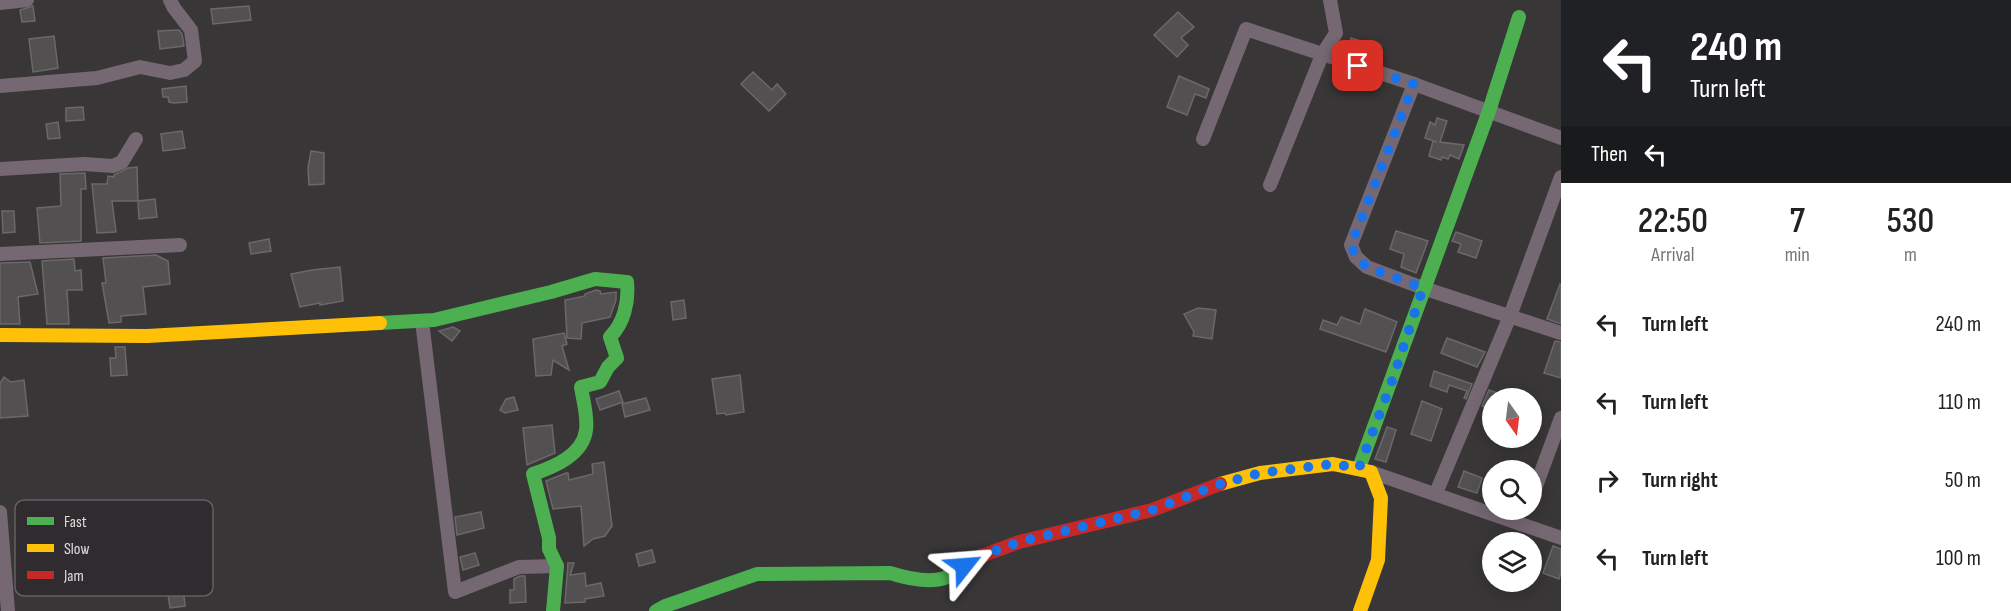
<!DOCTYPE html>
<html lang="en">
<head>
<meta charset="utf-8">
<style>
	:root { --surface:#fff; --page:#f6f6f6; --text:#222; --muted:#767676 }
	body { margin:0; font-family:"Sofia Sans Condensed",sans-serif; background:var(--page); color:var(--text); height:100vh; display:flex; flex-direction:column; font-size:22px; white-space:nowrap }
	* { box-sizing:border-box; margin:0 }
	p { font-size:20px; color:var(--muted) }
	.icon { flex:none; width:33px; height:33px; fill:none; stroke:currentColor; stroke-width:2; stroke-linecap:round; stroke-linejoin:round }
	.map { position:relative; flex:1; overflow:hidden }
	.sheet { display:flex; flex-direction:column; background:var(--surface); width:450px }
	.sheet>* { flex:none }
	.banner { background:#202124; color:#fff; overflow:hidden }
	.needle { width:39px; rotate:166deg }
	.controls { position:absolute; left:1482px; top:388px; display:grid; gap:12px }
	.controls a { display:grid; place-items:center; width:60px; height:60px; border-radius:50%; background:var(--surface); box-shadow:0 3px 15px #0003; font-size:30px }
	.pin { position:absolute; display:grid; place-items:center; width:51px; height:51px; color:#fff; margin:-26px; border-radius:12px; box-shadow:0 3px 9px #0006 }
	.me { position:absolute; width:66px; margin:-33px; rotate:62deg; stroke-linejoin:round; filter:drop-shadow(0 0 4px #0008) }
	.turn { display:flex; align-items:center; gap:21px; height:126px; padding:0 30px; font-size:27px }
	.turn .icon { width:78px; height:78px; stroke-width:2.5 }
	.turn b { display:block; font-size:42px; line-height:51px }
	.then { display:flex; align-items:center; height:57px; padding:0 30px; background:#0003; gap:12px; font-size:22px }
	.eta { display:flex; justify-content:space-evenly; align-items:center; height:102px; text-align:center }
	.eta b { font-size:36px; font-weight:600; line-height:42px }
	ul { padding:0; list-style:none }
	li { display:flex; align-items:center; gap:18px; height:78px; padding:0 30px }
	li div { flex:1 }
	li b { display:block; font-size:22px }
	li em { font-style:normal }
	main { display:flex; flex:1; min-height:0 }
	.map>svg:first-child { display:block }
	.building { fill:#525051; stroke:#6a6868; stroke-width:1.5 }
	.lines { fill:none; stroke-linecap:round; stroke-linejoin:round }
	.street { stroke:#766872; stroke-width:14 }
	.fast { stroke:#4caf50; stroke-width:14 }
	.slow { stroke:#ffc107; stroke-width:14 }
	.jam { stroke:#c62828; stroke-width:14 }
	.route { stroke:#1a73e8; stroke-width:10; stroke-dasharray:0 18 }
	.key { fill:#2f2b2e; stroke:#646063; stroke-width:1.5 }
	.key-label { font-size:16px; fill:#e0dddf }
</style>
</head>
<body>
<main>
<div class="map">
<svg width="1561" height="611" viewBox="0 0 1561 611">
	<rect width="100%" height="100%" fill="#383637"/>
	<g class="building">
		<path d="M33 6 35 21 22 22 20 10Z"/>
		<path d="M249 6 251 20 213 24 211 9Z"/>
		<path d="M1178 12 1194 27 1181 38 1188 45 1177 57 1154 35Z"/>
		<path d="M179 30 182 34 184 46 160 49 158 31Z"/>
		<path d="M54 36 58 68 33 72 29 39Z"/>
		<path d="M1351 38 1367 43 1363 55 1347 50Z"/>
		<path d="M753 72 772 90 777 84 786 94 769 111 741 84Z"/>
		<path d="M1179 76 1209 89 1206 98 1195 94 1187 115 1167 107Z"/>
		<path d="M186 86 187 102 174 103 169 102 168 97H163L162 89Z"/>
		<path d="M83 107 84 120 66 121V108Z"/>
		<path d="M1437 118 1447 121 1440 142 1464 145 1459 159 1450 155 1448 159 1442 157 1441 160 1429 156 1433 141 1437 142 1425 138 1430 122 1435 125Z"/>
		<path d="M58 122 60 138 48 139 46 124Z"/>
		<path d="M182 131 185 148 163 151 161 134Z"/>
		<path d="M311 151 324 153V184L309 185 308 168Z"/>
		<path d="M137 167 138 201H112L116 232 97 233 92 184H107L108 176 114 177V175L128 168Z"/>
		<path d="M85 173 86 189H81V241L40 243 37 208 61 206 60 174Z"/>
		<path d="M155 199 157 217 139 219 138 201Z"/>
		<path d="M2 211H14L15 232 3 233Z"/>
		<path d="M1396 231 1428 241 1416 273 1401 267 1404 254 1390 249Z"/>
		<path d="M1456 232 1482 241 1476 258 1458 252 1461 244 1452 241Z"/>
		<path d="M269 239 271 251 251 254 249 243Z"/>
		<path d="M156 255 168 261 170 284 143 287 146 314 121 316V322L109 323 102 283H106L103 258Z"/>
		<path d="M74 259 75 271 81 270 82 290H67L69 324H47L42 261Z"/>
		<path d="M30 262 38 294 18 297 20 324H0V263Z"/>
		<path d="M340 267 343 301 320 305V303L300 307 291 274 312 270Z"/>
		<path d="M1560 284 1561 285V324L1547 319Z"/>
		<path d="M596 290 600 291 601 294 616 292V300L610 317 582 323 581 339 567 338 565 300 585 296V294Z"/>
		<path d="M684 300 686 318 673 320 671 302Z"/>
		<path d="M1198 308 1216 310 1212 339 1193 336 1194 332 1184 314Z"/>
		<path d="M1365 309 1397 322 1386 352 1320 329 1323 320 1337 325 1341 317 1360 324Z"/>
		<path d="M453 327 460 331 452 341 439 331Z"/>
		<path d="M564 333 567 344 562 346 569 370 553 360 551 375 536 376 533 339Z"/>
		<path d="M1447 338 1485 352 1477 367 1441 353Z"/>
		<path d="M1555 341 1561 342V378L1544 373Z"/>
		<path d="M115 347H125L127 375 111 376 110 358H116Z"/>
		<path d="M1434 371 1472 384 1466 399 1464 398 1467 391 1449 385 1447 392 1430 386Z"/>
		<path d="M740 375 744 412 726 415 725 413 717 414 712 379Z"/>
		<path d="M4 377 11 382 24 380 28 416 0 418V383Z"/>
		<path d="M1489 390 1511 398V399H1492V411L1482 406Z"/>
		<path d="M619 391 623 402 600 410 596 399Z"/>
		<path d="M514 397 518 410 505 413 500 410 506 399Z"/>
		<path d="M646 398 650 410 625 417 622 404Z"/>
		<path d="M1422 401 1442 409 1431 441 1411 434Z"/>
		<path d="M552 425 555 453 527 465 523 428Z"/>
		<path d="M1387 427 1396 430 1386 462 1375 459Z"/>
		<path d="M604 462 612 526 605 536 593 539 584 546 581 506 553 509 546 481 566 473H568L569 480 593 474 592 464Z"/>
		<path d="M1464 471 1482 478 1477 493 1458 487Z"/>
		<path d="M481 512 484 528 457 535 455 517Z"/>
		<path d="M1553 546 1561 549V572L1559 579 1543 573Z"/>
		<path d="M652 550 655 562 639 566 636 554Z"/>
		<path d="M475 553 479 565 463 570 460 557Z"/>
		<path d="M568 563H574L570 575 585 573 586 586 601 583 604 596 585 599V602L565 603Z"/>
		<path d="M520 576H525L526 602 510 603V590H514V579Z"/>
		<path d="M183 586 185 606 170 608 167 588Z"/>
	</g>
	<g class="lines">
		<g class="street">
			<path d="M0 3 27 0"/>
			<path d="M1414 84 1351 245 1356 257 1367 267 1423 288 1561 333"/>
			<path d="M0 86 97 78 140 67 170 73 184 70 195 61 191 30 174 8 170 0"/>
			<path d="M1203 139 1246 29 1414 84 1561 138"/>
			<path d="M0 169 84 164 113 166 122 162 136 139"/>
			<path d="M1270 185 1322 55 1336 33 1330 0"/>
			<path d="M0 254 180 245"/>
			<path d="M422 321 455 592 519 567 557 566"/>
			<path d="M1371 472 1561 538"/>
			<path d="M1436 493 1510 316 1561 177"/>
			<path d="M1532 497 1561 418"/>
			<path d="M0 512 8 611"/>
		</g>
		<g class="fast">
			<path d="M380 323 434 320 551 292 595 279 627 282C629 302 624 323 610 337L617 358 608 367 600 382 581 387C583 400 588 417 586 430 583 455 554 467 533 474L549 538V549L557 566 553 611"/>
			<path d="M1359 468 1489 111 1519 17"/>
			<path d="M656 611 665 606 757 574 890 573C906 578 931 584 947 577 960 572 970 560 984 555"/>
		</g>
		<g class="slow">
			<path d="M0 335 147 336 380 323"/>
			<path d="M1220 484 1260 473 1333 464 1371 472 1381 498 1378 560 1360 611"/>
		</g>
		<path class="jam" d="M984 555 1019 542 1152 510 1220 484"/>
	</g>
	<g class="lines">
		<path class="route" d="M964 566 978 557 1019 542 1152 510 1217 485 1260 473 1333 464 1359 468 1391 384 1423 288 1367 267 1356 257 1351 245 1414 84 1358 66"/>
	</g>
	<rect x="15" y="500" width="198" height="96" rx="9" class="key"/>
	<rect x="27" y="517" width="27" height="8" fill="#4caf50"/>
	<rect x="27" y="544" width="27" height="8" fill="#ffc107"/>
	<rect x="27" y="571" width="27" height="8" fill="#c62828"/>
	<g class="key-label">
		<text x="64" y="527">Fast</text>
		<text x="64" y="554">Slow</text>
		<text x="64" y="581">Jam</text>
	</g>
</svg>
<div class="controls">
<a><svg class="needle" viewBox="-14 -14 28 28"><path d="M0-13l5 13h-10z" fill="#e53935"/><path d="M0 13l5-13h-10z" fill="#767676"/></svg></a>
<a><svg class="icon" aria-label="search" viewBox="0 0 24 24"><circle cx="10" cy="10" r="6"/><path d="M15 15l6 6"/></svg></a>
<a><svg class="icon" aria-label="layers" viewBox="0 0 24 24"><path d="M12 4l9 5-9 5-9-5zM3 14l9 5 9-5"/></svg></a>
</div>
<div class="pin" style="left:1358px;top:66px;background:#d93025"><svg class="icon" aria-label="arrive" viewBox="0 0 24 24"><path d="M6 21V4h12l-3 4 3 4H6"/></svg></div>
<svg class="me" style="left:964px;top:566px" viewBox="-20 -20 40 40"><path d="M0-17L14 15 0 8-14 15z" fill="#1a73e8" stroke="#fff" stroke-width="4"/></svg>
</div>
<section class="sheet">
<div class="banner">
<div class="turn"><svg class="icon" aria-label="left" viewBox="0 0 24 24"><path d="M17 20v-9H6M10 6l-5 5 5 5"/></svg><div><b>240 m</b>Turn left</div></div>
<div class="then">Then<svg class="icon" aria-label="left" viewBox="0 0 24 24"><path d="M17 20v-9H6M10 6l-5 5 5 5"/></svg></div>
</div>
<div class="eta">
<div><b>22:50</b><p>Arrival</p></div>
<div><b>7</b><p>min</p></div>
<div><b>530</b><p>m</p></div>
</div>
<ul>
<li><svg class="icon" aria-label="left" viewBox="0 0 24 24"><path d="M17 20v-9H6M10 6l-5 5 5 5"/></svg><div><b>Turn left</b></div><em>240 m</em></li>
<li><svg class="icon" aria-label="left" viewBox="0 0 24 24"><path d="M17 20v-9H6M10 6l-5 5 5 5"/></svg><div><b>Turn left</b></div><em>110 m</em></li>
<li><svg class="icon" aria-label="right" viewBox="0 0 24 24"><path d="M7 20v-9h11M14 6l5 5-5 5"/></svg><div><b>Turn right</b></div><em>50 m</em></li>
<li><svg class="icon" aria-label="left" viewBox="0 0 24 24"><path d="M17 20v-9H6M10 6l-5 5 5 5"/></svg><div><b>Turn left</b></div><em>100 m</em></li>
</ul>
</section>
</main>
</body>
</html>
